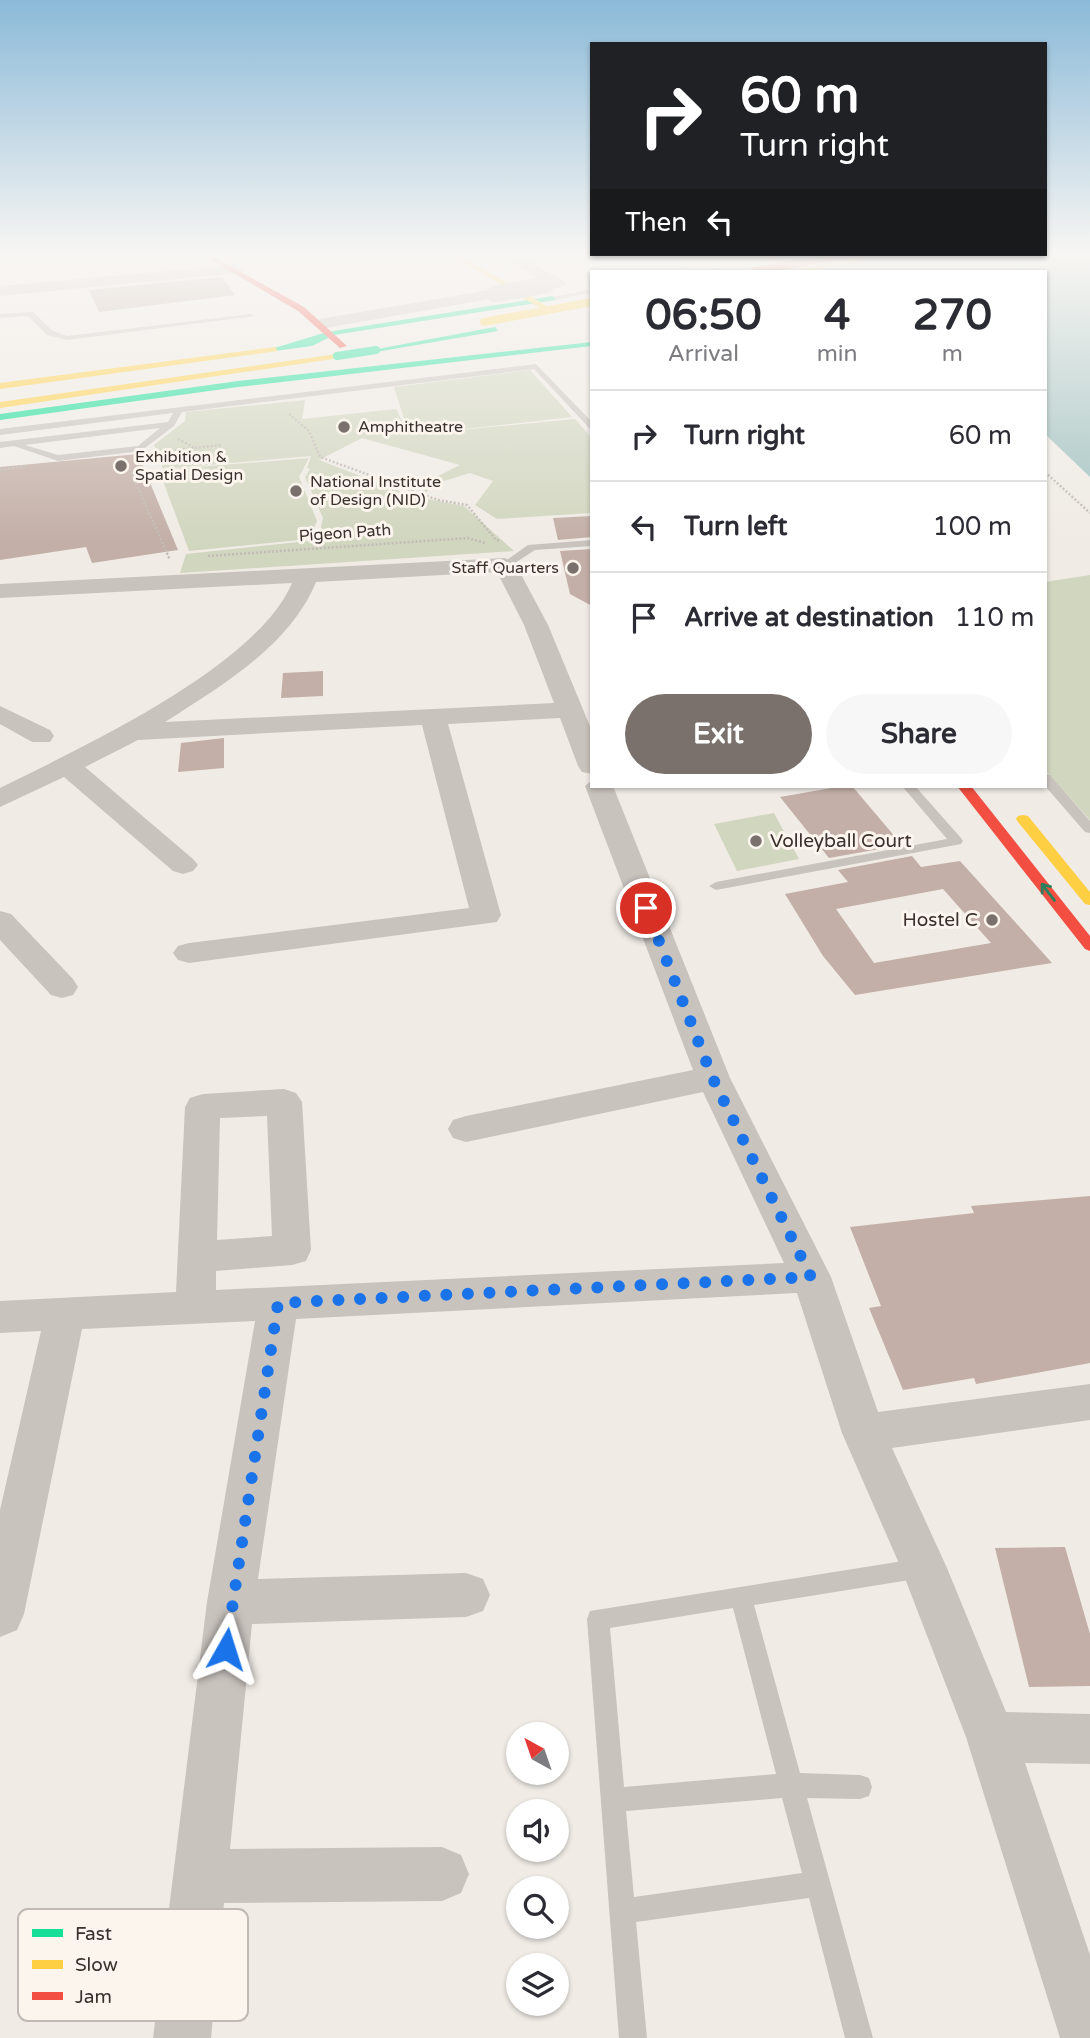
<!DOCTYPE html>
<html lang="en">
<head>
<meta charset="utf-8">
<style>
	:root { --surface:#fff; --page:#f7f7f7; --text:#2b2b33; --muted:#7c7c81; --line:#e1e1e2; --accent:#7a716c }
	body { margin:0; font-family:"Varela Round",sans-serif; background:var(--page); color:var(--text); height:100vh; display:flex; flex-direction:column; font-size:26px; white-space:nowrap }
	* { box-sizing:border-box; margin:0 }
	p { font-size:23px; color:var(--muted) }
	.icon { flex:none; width:38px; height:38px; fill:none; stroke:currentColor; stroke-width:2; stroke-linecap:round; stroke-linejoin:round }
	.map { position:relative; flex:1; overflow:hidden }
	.panel { position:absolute; left:590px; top:270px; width:457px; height:518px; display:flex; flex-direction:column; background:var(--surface); border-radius:0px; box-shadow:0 2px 5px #0004 }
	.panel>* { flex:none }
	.guide { position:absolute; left:590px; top:42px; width:457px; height:214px; border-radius:0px; box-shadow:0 2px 5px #0004; background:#202124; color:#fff; overflow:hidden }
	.needle { width:46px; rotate:320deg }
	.fabs { position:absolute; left:506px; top:1722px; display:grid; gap:14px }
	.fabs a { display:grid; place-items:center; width:63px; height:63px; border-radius:50%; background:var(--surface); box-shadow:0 2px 5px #0004; font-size:35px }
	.pin { position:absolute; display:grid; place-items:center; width:60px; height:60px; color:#fff; margin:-30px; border:4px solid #fff; border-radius:50%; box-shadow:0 2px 7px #0007 }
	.me { position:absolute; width:77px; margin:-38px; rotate:6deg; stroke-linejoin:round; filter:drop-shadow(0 0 5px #0008) }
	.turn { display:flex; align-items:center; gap:24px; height:147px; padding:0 35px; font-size:32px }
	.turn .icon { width:91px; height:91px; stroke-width:2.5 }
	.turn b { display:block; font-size:49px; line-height:60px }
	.then { display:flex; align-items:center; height:66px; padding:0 35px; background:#0003; gap:14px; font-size:26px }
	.eta { display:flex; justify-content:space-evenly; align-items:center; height:119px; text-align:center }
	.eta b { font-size:42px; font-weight:700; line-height:49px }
	.cta { display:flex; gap:14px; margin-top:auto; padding:14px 35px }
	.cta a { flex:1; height:80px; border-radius:42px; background:var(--accent); color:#fff; font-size:28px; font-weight:700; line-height:80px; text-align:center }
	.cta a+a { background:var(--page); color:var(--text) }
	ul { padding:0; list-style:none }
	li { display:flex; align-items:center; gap:21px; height:91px; padding:0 35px; border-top:2px solid var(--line) }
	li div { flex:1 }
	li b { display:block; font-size:26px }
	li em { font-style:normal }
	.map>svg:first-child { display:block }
	.green { fill:#d1d6bf }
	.water { fill:#a1c2c1 }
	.building { fill:#c3afa7; fill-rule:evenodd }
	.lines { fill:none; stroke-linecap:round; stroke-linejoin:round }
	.path { stroke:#c2bbb6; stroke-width:2.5; stroke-dasharray:2 2; stroke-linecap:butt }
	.lane { fill:#c9c3be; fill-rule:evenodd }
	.street { fill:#c9c3be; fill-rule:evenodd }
	.fast { fill:#16e098; fill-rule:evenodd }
	.slow { fill:#ffcf43; fill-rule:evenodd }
	.jam { fill:#f24e42; fill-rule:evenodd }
	.street-bridge { stroke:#c9c3be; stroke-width:17 }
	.fast-bridge { stroke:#16e098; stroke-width:8 }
	.slow-bridge { stroke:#ffcf43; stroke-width:8 }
	.jam-bridge { stroke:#f24e42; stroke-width:8 }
	.oneway { stroke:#2a7f5c }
	.route { stroke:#1a73e8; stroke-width:12; stroke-dasharray:0 21.6 }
	.poi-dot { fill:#7a716c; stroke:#fbf5ee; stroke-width:2.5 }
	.labels { text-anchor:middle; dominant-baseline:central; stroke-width:6; stroke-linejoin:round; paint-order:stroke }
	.far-poi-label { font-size:16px; fill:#3b302b; stroke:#fbf5ee; text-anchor:start }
	.far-street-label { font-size:16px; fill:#3b302b; stroke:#fbf5ee }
	.poi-label { font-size:19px; fill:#3b302b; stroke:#fbf5ee; text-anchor:start }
	.key { fill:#fbf5ee; stroke:#c1bab4; stroke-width:2 }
	.key-label { font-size:19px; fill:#3b302b }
</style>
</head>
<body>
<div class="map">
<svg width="1090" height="2038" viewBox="0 0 1090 2038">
	<rect width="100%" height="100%" fill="#f0ebe5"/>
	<g class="green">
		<path d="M573 257H670L688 268 668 271H595Z"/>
		<path d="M530 370 572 417 429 433 575 419 591 437V513L497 519 475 505 493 481 470 473 431 485 426 493 410 486 434 478 460 465 362 438 319 460 412 496 464 506 514 551 180 573 186 554 318 540 323 518 305 477 310 469 307 468 311 456 163 469 154 445 185 421 186 412 305 400 302 419 396 409 409 435 394 387Z"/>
		<path d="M309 458 299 477 317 521 309 539 189 551 159 470Z"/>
		<path d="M1090 575V820L1045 770V582Z"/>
		<path d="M774 813 799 859 737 871 714 824Z"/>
	</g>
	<path class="water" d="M799 257H1090V477L1045 434V271H825Z"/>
	<g class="building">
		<path d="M222 277 235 295 99 312 89 290Z"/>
		<path d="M138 454 178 550 92 563 86 547 0 560V467Z"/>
		<path d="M592 516V537L558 540 553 518Z"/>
		<path d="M592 549V606L570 594 560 551Z"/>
		<path d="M323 671V696L281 698 283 673Z"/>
		<path d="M224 738V768L178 772 181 743Z"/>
		<path d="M843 786H852L902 845 829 858 780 797Z"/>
		<path d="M912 856 921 867 960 861 1052 963 855 995 823 956 785 894 848 882 838 870ZM943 889 991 943 874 963 836 909Z"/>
		<path d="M1090 1196V1363L976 1384 974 1378 903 1390 869 1308 881 1306 850 1227 974 1213 971 1206Z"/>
		<path d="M1065 1547 1090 1634V1686L1029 1687 995 1548Z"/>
	</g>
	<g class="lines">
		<g class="path">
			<path d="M289 414 309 431 320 457 438 500 467 505 496 540 501 541"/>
			<path d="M178 439 195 448"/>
			<path d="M167 451 221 445"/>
			<path d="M128 465 170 560"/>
			<path d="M0 470 26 466"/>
			<path d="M1045 472 1090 513"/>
			<path d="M208 556 468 538 485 543"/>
		</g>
		<g class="lane">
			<path d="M719 268 722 271H709L710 269Z"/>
			<path d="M592 289V293L553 300 549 298Z"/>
			<path d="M33 312 53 331 67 336 251 314 255 316 67 340 47 335 28 316 0 318V314Z"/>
			<path d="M536 364 592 422V431L534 369 182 412 174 426 141 451 58 461 14 446 0 448V442L168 422 173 413 0 435V429ZM160 428 138 446 58 455 25 445Z"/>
			<path d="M592 540V546L535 550 509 567 500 565 528 545Z"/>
			<path d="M1045 774 1050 775 1090 821V833L1085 832 1045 786Z"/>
			<path d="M902 786H915L961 838 963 841 961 844 716 890 709 886 716 882 947 839Z"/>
			<path d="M922 1558 930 1561 933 1568 930 1575 922 1578 754 1605 800 1773 860 1775 869 1778 872 1787 869 1796 860 1799 807 1798 873 2038H845L809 1898 636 1922 647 2038H619L587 1619 590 1611ZM733 1608 776 1774 624 1787 610 1628ZM782 1798 802 1873 634 1897 626 1811Z"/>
		</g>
		<g class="street">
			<path d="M503 257H521L567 283 559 288H540L538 285 544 281Z"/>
			<path d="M235 265 243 270 240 273 0 296V286Z"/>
			<path d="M495 289 501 291V297L320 329 312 324 320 319Z"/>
			<path d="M505 558 516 565 548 625 592 731V774L582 772 578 766 560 718 448 724 501 915 497 922 189 963 178 960 173 953 178 946 189 943 469 908 422 725 138 740 85 767 193 859 198 865 193 871 183 874 173 871 64 777 0 807V788C80 748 257 667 292 583L0 598V584ZM497 572 524 625 554 703 165 722C221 686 290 646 316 582Z"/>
			<path d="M0 706 50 730 54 736 50 742H32L0 724Z"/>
			<path d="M592 780V786H613L730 1078 831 1277 878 1412 1090 1384V1420L892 1448 947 1568 1006 1712 1090 1714V1764L1025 1763 1090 1955V2038H1060L966 1737 901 1568 842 1433 797 1293 296 1319 258 1579 466 1573 483 1579 490 1595 483 1611 466 1617 252 1624 230 1849 442 1847 461 1855 469 1874 461 1893 442 1901 224 1903 211 2038H153L207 1602 255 1321 82 1329 24 1614 17 1630 0 1637V1510L41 1331 0 1333V1301L176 1292 185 1107 190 1098 203 1094 284 1089 296 1093 302 1102 311 1250 306 1261 292 1265 216 1271V1290L784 1263 703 1092 466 1142 453 1138 448 1129 453 1120 466 1116 693 1070 585 786ZM267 1116 272 1236 217 1240 220 1118Z"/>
			<path d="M0 911 11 914 73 979 78 987 73 995 62 998 51 995 0 940Z"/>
		</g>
		<g class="fast">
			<path d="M553 296 556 300 334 335 312 346 275 351 271 349 327 332Z"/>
			<path d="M495 327 498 331 376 352 372 350Z"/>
			<path d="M592 342V346L238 387 0 420V414L238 381Z"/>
		</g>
		<g class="slow">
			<path d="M455 257H463L547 306 540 308Z"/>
			<path d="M864 257H878L808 271H794Z"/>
			<path d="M275 347 278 351 0 389V383Z"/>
			<path d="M337 354H340V358L0 408V402Z"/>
			<path d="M1023 815 1028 816 1090 892V905L1085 904 1018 822 1016 819 1018 816Z"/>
		</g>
		<g class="jam">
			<path d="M206 257H214L304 307 347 346 340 348 298 311Z"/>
			<path d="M957 786H971L1090 936V951L1085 949Z"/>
		</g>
		<path class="street-bridge" d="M495 294 546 285"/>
		<path class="fast-bridge" d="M337 356 376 350"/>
		<path class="slow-bridge" d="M484 322 592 302"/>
		<path class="jam-bridge" d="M755 271 832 257"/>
	</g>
	<defs><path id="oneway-shaft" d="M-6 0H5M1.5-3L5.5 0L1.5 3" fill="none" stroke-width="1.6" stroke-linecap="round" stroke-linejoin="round" transform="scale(1.75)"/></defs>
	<use class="oneway" href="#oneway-shaft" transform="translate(1048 892) rotate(-128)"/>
	<linearGradient id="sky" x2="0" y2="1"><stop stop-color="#8bbad8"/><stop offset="0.47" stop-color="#f8f6f3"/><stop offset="1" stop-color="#f8f6f3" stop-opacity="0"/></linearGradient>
	<rect width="1090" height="542" fill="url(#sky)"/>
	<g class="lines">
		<path class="route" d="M226 1649 278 1303 811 1277 713 1079 646 908"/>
	</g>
	<g class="poi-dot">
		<circle cx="344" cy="427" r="7"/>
		<circle cx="121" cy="466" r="7"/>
		<circle cx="296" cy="491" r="7"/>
		<circle cx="573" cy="568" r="7"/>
		<circle cx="756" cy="841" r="7"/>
		<circle cx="992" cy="920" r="7"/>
	</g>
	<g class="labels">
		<g class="far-poi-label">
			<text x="358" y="427">Amphitheatre</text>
			<text x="135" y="457">Exhibition &amp;<tspan x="135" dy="18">Spatial Design</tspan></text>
			<text x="310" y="482">National Institute<tspan x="310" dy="18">of Design (NID)</tspan></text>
			<text x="559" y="568" text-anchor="end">Staff Quarters</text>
		</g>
		<g class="far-street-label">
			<text transform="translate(345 533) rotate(-4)">Pigeon Path</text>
		</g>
		<g class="poi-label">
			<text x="770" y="841">Volleyball Court</text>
			<text x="978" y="920" text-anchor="end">Hostel C</text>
		</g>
	</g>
	<rect x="18" y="1909" width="230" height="112" rx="10" class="key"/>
	<rect x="32" y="1929" width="31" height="8" fill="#16e098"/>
	<rect x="32" y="1960" width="31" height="9" fill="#ffcf43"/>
	<rect x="32" y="1992" width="31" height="8" fill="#f24e42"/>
	<g class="key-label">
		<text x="75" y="1940">Fast</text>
		<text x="75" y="1971">Slow</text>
		<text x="75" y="2003">Jam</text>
	</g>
</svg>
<div class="fabs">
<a><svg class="needle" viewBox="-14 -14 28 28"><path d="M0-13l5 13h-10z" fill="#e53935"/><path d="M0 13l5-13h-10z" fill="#7c7c81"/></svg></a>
<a><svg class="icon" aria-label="sound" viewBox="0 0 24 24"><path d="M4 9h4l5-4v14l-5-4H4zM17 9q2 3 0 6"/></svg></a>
<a><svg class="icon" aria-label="search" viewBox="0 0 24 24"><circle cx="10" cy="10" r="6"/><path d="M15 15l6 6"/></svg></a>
<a><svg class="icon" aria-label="layers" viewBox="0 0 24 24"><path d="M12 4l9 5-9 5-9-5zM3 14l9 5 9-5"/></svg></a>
</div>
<div class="pin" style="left:646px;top:908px;background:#d93025"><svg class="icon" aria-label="arrive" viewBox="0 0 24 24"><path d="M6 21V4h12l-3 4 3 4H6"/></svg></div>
<svg class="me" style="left:226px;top:1649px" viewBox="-20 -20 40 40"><path d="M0-17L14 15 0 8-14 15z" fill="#1a73e8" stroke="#fff" stroke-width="4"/></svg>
<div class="guide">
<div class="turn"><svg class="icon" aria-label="right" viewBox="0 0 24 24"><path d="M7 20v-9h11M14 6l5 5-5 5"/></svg><div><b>60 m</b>Turn right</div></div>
<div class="then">Then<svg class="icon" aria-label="left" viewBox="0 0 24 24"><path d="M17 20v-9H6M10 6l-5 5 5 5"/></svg></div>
</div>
<section class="panel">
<div class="eta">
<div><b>06:50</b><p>Arrival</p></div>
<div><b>4</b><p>min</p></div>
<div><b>270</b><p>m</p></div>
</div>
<ul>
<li><svg class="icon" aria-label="right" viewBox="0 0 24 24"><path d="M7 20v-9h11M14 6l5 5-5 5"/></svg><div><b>Turn right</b></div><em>60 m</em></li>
<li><svg class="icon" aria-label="left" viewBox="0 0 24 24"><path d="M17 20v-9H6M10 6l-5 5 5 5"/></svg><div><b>Turn left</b></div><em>100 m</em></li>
<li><svg class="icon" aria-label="arrive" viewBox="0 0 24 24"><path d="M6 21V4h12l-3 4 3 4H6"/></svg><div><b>Arrive at destination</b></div><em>110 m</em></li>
</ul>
<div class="cta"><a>Exit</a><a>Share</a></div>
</section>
</div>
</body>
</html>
